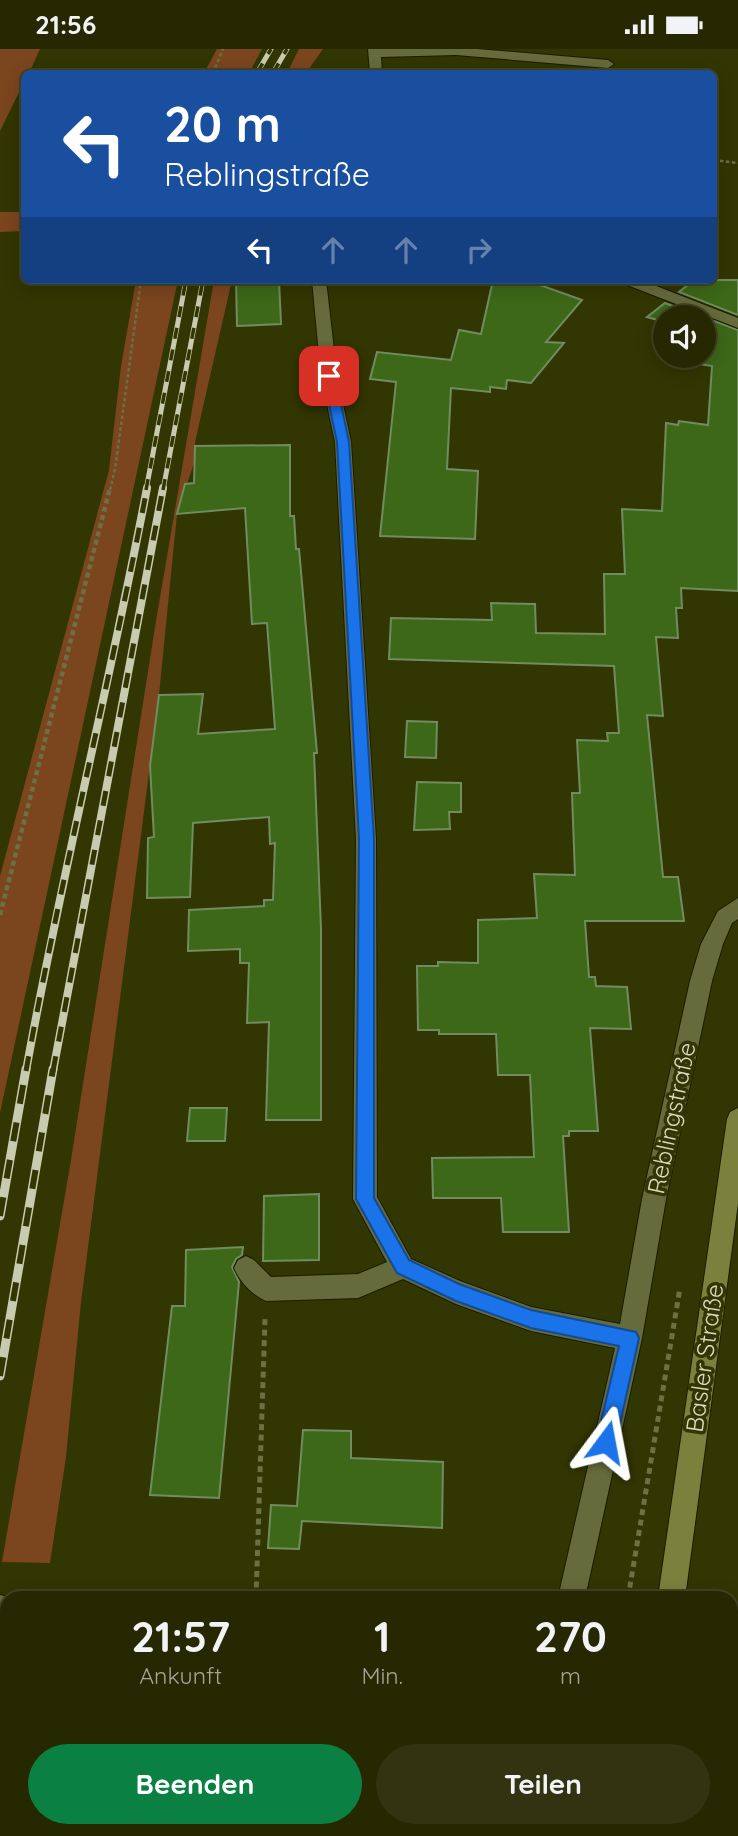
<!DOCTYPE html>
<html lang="de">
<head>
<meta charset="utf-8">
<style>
	:root { --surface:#262802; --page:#323411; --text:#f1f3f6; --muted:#a4a699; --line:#424424; --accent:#0b8043 }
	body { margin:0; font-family:Quicksand,sans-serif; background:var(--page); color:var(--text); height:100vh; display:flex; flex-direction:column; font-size:26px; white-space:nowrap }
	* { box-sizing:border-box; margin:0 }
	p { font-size:23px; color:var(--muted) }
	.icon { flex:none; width:38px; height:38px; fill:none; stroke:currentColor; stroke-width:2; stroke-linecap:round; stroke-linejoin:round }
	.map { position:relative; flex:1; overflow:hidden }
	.panel { position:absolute; left:0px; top:1542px; width:738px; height:247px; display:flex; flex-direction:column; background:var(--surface); border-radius:21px 21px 0 0; box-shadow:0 4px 18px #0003,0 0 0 2px var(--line) }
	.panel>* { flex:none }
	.banner { position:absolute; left:21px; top:21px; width:696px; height:214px; border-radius:10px; box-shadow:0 4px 18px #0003,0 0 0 2px var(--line); background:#1a4fa0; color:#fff; overflow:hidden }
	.fabs { position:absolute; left:653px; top:256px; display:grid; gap:14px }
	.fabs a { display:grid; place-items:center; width:63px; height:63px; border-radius:50%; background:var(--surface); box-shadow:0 4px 18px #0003,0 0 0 2px var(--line); font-size:35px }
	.pin { position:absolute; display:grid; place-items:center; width:60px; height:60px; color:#fff; margin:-30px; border-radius:14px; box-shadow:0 4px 10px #0006 }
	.me { position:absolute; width:77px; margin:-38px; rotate:13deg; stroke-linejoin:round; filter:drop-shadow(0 0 5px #0008) }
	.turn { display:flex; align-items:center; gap:24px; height:147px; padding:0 28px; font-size:32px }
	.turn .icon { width:91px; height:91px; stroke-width:2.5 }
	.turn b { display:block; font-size:49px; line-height:60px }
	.lanes { display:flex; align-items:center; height:66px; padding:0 28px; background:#0003; justify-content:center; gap:35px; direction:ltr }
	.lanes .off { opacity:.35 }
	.eta { display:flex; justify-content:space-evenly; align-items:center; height:119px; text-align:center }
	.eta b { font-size:42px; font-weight:700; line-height:49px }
	.cta { display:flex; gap:14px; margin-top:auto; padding:14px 28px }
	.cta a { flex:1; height:80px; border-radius:42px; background:var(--accent); color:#fff; font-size:28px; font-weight:700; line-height:80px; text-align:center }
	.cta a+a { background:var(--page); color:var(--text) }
	.status { display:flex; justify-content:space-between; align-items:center; height:49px; padding:0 35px; background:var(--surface); direction:ltr }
	.status svg { height:19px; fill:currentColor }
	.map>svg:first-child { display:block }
	.green { fill:#7b451e }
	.building { fill:#3c6818; stroke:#718c61; stroke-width:2 }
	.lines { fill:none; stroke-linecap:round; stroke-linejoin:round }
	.minor-casing { stroke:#1a1d00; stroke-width:2 }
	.major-casing { stroke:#1a1d00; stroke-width:2 }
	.path-far2 { stroke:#6c7045; stroke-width:2.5; stroke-dasharray:3.5 2.5; stroke-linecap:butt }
	.path-far1 { stroke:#6c7045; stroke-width:4.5; stroke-dasharray:5 3.5; stroke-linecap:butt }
	.path { stroke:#6c7045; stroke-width:5; stroke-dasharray:6 4.5; stroke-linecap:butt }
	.minor { fill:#666b3b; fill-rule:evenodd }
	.major { fill:#7a813c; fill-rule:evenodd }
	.rail-far2-casing { stroke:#c7cbaf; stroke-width:5 }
	.rail-far1-casing { stroke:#c7cbaf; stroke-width:8 }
	.rail-casing { stroke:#c7cbaf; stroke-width:9 }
	.rail-far2 { stroke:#323602; stroke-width:3.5; stroke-dasharray:11; stroke-linecap:butt }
	.rail-far1 { stroke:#323602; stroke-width:5; stroke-dasharray:15; stroke-linecap:butt }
	.rail { stroke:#323602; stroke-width:6; stroke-dasharray:19; stroke-linecap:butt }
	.route { fill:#1a73e8; stroke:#114b97; stroke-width:2 }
	.labels { text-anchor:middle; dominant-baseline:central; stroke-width:7; stroke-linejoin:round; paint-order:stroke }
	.street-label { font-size:24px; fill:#d8dcc2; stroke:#323602 }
</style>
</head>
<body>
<div class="status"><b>21:56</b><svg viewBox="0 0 49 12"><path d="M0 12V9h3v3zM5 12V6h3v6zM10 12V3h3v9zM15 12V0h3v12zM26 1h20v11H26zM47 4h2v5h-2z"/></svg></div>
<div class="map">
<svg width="738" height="1787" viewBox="0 0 738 1787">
	<rect width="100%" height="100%" fill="#323602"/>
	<g class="green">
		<path d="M0 0H40L29 24H24V33L0 82Z"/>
		<path d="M217 0H262L249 24H204Z"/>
		<path d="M299 0H323L306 24H287Z"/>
		<path d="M0 163H24V182L0 183Z"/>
		<path d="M136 231H178L0 1064V827L109 421 121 317Z"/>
		<path d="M214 231H232L195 393V411L177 465 159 646 81 1253 66 1408 50 1514 2 1513 71 1111 155 578Z"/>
		<path d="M0 1601 7 1602V1782H32V1787H0Z"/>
	</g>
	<g class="building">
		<path d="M236 231H279L281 275 237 277Z"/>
		<path d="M493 231H526L582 251 546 293 564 294 531 334 507 331 506 340 490 338V343L451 339 447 420 478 422 475 490 380 487 396 333 370 330 377 303 451 311 459 281 481 285Z"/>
		<path d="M694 231H738V266L679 243Z"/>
		<path d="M665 254 702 268H665V286L653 282 661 272 647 268Z"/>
		<path d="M704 268 738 281V542L681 539 682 559H676L678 589 656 588 663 667 647 666 663 828H678L684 872H585L589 928H595L596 937 627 938 631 980 590 979 598 1082H569V1087H563L569 1183H503L501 1149H433L432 1109 534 1108 530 1026H498L496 985H439V981H418L417 917H438V913L478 914V871L537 869 534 825 575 826 572 744H580L577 691 608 692 607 684H619L614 617 389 610 391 569 492 571 491 554 535 555 536 584 605 585 604 525H625L622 460 662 462 666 374 678 376 679 372 708 376 712 317 699 315 709 300 704 298Z"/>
		<path d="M290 396V467H294L296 500H299L317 704H314L321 880V1071H266L269 973 247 974 249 914H240V900L188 902 189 861 264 857V851H273L275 794 270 795 269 768 193 774 190 848 147 849 148 789 154 788 150 717 159 646 203 645 198 685 275 680 267 574 252 575 245 459 177 465 185 435 194 434 195 397Z"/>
		<path d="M407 672 437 673 436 709 405 708Z"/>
		<path d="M417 733 461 734V763H449L450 780 414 781Z"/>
		<path d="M190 1059H227L225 1092H187Z"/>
		<path d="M319 1145V1211L263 1212 264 1147Z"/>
		<path d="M243 1198 242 1206 236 1210 232 1218 239 1233 219 1449 150 1446 172 1257H185L186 1201Z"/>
		<path d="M303 1381 351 1382V1409L443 1413 442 1479 302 1472 299 1500 268 1499 271 1456 297 1457Z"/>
	</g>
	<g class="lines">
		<g class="minor-casing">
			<g id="minor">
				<path d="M368 0H477L608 11 614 15 608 19 456 6 381 8 382 24H370Z"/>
				<path d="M312 231H326L337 327 351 393 376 790 377 1148 411 1210 460 1232 531 1258 620 1275 642 1150 690 932 701 895 718 862 738 849V870L732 874 723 895 712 932 666 1150 642 1289 585 1549H558L615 1299 531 1282 456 1255 403 1230 358 1249 266 1252C252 1246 240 1233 234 1219L238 1211 246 1207 254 1211 271 1228 358 1225 387 1213 353 1150 356 790 335 393 321 327Z"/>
				<path d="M620 231H641L738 269V279L622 234Z"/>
				<path d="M0 1546 13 1549H7V1574H0Z"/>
				<path d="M510 1782H540L539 1787H509Z"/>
			</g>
		</g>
		<g class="major-casing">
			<g id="major">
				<path d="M738 1059V1154L685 1549H658L727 1070 730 1063Z"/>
				<path d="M618 1782H663L664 1787H617Z"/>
			</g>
		</g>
		<g class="path-far2">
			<path d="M213 24 223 0"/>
			<path d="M714 111 738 114"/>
			<path d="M110 441 115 420 141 231"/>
		</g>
		<path class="path-far1" d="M0 866 110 439"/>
		<g class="path">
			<path d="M256 1549 265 1270"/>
			<path d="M628 1549 680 1239"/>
			<path d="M12 1787 13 1782"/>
			<path d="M589 1787 590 1782"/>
		</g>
		<use href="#minor" class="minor"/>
		<use href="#major" class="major"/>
		<g class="rail-far2-casing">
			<g id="rail-far2">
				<path d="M257 24 271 0"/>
				<path d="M273 24 287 0"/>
				<path d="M146 441 186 231"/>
				<path d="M163 441 203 231"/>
			</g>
		</g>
		<g class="rail-far1-casing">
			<g id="rail-far1">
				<path d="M26 1022C61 827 110 634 147 439"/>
				<path d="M53 1022 163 439"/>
			</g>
		</g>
		<g class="rail-casing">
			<g id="rail">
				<path d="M0 1167 26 1020"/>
				<path d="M0 1327 53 1020"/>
			</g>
		</g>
		<use href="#rail-far2" class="rail-far2"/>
		<use href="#rail-far1" class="rail-far1"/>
		<use href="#rail" class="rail"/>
	</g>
	<path class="route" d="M329 323 335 327 349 393 374 790V1149L409 1211 459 1235 531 1261 636 1283 639 1289 616 1393 613 1400 606 1403 599 1400 596 1393 619 1297 531 1279 456 1252 397 1224 356 1150 359 790 337 393 323 327Z"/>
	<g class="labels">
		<g class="street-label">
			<text transform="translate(671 1069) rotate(-78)">Reblingstraße</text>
			<text transform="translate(704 1309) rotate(-82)">Basler Straße</text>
		</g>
	</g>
</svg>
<div class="fabs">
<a><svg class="icon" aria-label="sound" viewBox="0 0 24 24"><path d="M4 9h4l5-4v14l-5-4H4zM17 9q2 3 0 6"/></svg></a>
</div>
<div class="pin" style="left:329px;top:327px;background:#d93025"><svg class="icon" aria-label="arrive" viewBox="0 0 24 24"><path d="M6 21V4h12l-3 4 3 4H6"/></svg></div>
<svg class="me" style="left:606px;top:1393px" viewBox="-20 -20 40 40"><path d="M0-17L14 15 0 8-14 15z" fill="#1a73e8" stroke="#fff" stroke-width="4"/></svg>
<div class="banner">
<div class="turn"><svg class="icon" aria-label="left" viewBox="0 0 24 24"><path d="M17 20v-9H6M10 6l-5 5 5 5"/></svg><div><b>20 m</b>Reblingstraße</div></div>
<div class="lanes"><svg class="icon" aria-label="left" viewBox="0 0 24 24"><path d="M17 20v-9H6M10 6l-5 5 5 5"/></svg><svg class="icon off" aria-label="ahead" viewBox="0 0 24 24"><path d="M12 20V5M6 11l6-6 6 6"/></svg><svg class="icon off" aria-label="ahead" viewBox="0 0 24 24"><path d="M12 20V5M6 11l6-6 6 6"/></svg><svg class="icon off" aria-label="right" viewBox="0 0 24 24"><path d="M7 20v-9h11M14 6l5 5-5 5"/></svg></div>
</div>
<section class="panel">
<div class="eta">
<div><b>21:57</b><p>Ankunft</p></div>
<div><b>1</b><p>Min.</p></div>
<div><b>270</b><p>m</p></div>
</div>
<div class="cta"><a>Beenden</a><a>Teilen</a></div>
</section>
</div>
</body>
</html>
